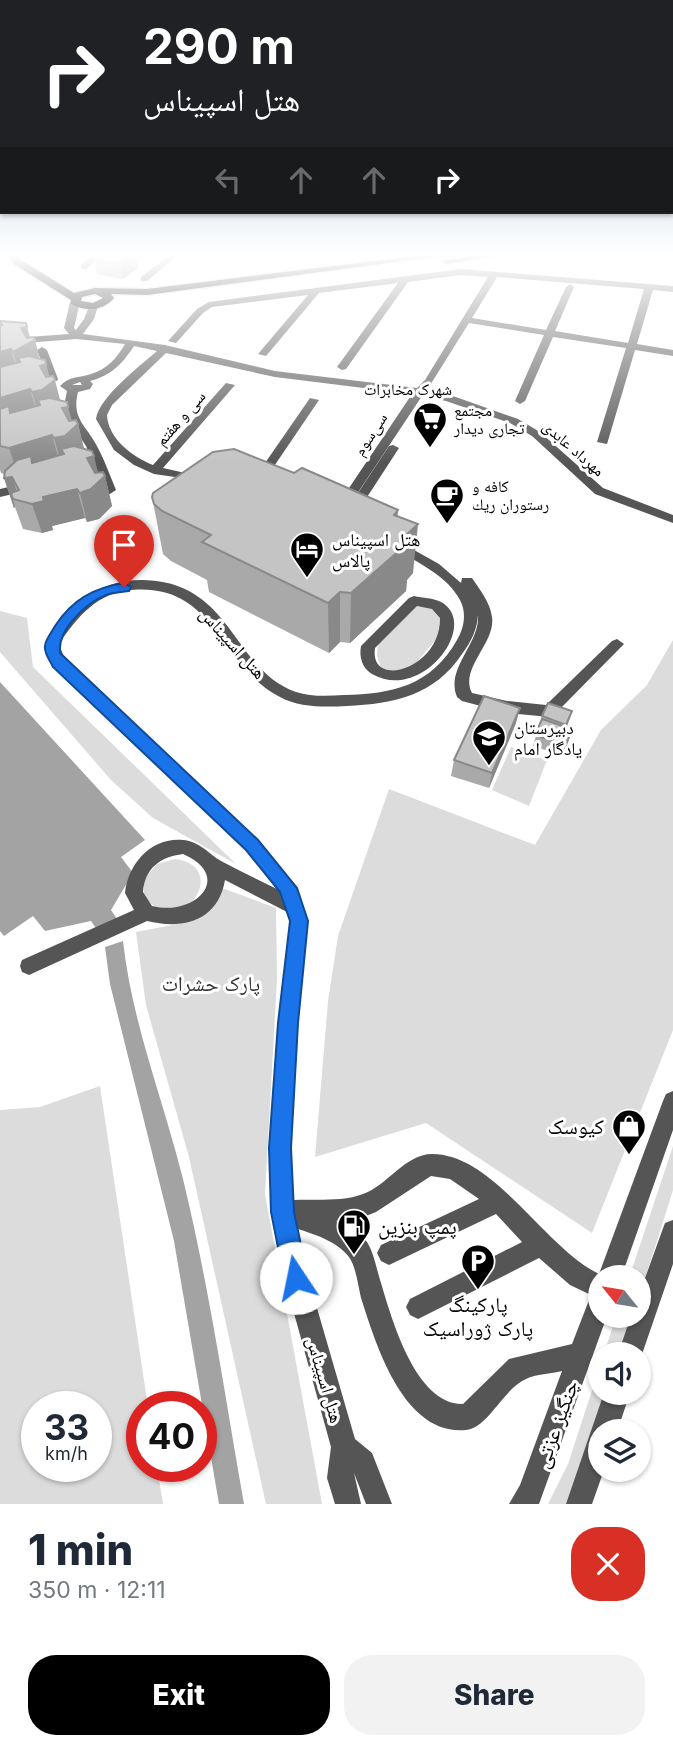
<!DOCTYPE html>
<html lang="en">
<head>
<meta charset="utf-8">
<style>
	:root { --surface:#fff; --page:#f2f2f3; --text:#1f2937; --muted:#747a83; --accent:#000 }
	body { margin:0; font-family:Inter,"Noto Naskh Arabic",sans-serif; background:var(--page); color:var(--text); height:100vh; display:flex; flex-direction:column; font-size:26px; white-space:nowrap }
	* { box-sizing:border-box; margin:0 }
	p { font-size:23px; color:var(--muted) }
	.icon { flex:none; width:38px; height:38px; fill:none; stroke:currentColor; stroke-width:2; stroke-linecap:round; stroke-linejoin:round }
	.map { position:relative; height:1504px; overflow:hidden }
	.drawer { display:flex; flex-direction:column; background:var(--surface); flex:1 }
	.drawer>* { flex:none }
	.top-card { position:absolute; left:0px; top:0px; width:674px; height:214px; box-shadow:0 2px 5px #0004; background:#202124; color:#fff; overflow:hidden }
	.needle { width:46px; rotate:300deg }
	.fabs { position:absolute; left:588px; top:1265px; display:grid; gap:14px }
	.fabs a { display:grid; place-items:center; width:63px; height:63px; border-radius:50%; background:var(--surface); box-shadow:0 2px 5px #0004; font-size:35px }
	.speed { position:absolute; left:21px; top:1391px; display:flex; gap:14px; font-size:35px; font-weight:700; text-align:center }
	.speed>* { display:grid; place-content:center; width:91px; height:91px; border-radius:50%; background:var(--surface); box-shadow:0 2px 5px #0004; line-height:1 }
	.speed small { font-size:18px; font-weight:400 }
	.speed .limit { border:10px solid #d22; background:#fff; color:#111 }
	.pin { position:absolute; display:grid; place-items:center; width:60px; height:60px; color:#fff; margin:-72px -30px; border-radius:50% 50% 50% 0; rotate:-45deg; box-shadow:0 0 7px #0007 }
	.pin .icon { rotate:45deg }
	.me { position:absolute; width:77px; margin:-38px; rotate:349deg; stroke-linejoin:round; filter:drop-shadow(0 0 5px #0008) }
	.turn { display:flex; align-items:center; gap:24px; height:147px; padding:0 28px; font-size:32px }
	.turn .icon { width:91px; height:91px; stroke-width:2.5 }
	.turn b { display:block; font-size:49px; line-height:60px }
	.lanes { display:flex; align-items:center; height:66px; padding:0 28px; background:#0003; justify-content:center; gap:35px; direction:ltr }
	.lanes .off { opacity:.35 }
	.round { display:grid; place-items:center; flex:none; width:74px; height:74px; border-radius:28px; background:var(--page) }
	.overview { display:flex; align-items:center; justify-content:space-between; height:119px; padding:0 28px }
	h1 { font-size:42px; font-weight:800; line-height:52px }
	.action { display:flex; gap:14px; margin-top:auto; padding:14px 28px }
	.action a { flex:1; height:80px; border-radius:28px; background:var(--accent); color:#fff; font-size:28px; font-weight:800; line-height:80px; text-align:center }
	.action a+a { background:var(--page); color:var(--text) }
	.map>svg:first-child { display:block }
	.green { fill:#dcdcdc; fill-rule:evenodd }
	.water { fill:#a3a3a3 }
	.lines { fill:none; stroke-linecap:round; stroke-linejoin:round }
	.major-casing { stroke:#dbdbdb; stroke-width:3 }
	.minor { fill:#555; fill-rule:evenodd }
	.major { fill:#000; fill-rule:evenodd }
	.wall { fill:#a9a9a9 }
	.shaded-wall { fill:#898989 }
	.building { fill:#c4c4c4; stroke:#898989; stroke-width:2 }
	.route { fill:#1a73e8; stroke:#114b97; stroke-width:2 }
	.labels { text-anchor:middle; dominant-baseline:central; stroke-width:6; stroke-linejoin:round; paint-order:stroke }
	.far-neighbourhood-label { font-size:16px; fill:#000; stroke:#fff }
	.far-poi-label { font-size:16px; fill:#000; stroke:#fff; text-anchor:start }
	.far-street-label { font-size:16px; fill:#000; stroke:#fff }
	.poi-label { font-size:18px; fill:#000; stroke:#fff; text-anchor:start }
	.street-label { font-size:18px; fill:#000; stroke:#fff }
	.near-park-label { font-size:21px; fill:#333; stroke:#fff }
	.near-poi-label { font-size:21px; fill:#000; stroke:#fff; text-anchor:end }
	.near-street-label { font-size:21px; fill:#000; stroke:#fff }
</style>
</head>
<body>
<div class="map">
<svg width="673" height="1504" viewBox="0 0 673 1504">
	<rect width="100%" height="100%" fill="#fff"/>
	<g class="green">
		<path d="M417 606 431 608 440 616 442 632 412 668 391 672 381 668 377 656 378 642Z"/>
		<path d="M0 611 27 618 33 667 236 864 153 818 111 780 0 652Z"/>
		<path d="M673 640V1030L592 1233 426 1123 315 1157 328 1001 338 936 389 789 535 845 601 730 647 685Z"/>
		<path d="M511 747 547 760 529 806 492 790Z"/>
		<path d="M175 859C204 862 209 888 187 906L157 909 144 897V879L157 864Z"/>
		<path d="M222 888 276 908 277 979 265 1194 322 1504H266L189 1157 146 1005 136 932 183 923Z"/>
		<path d="M100 1086 148 1407H142V1466L157 1467 163 1504H0V1110L40 1107ZM96 1407V1466H37V1407Z"/>
		<path d="M673 1146V1190L639 1298V1278H629Z"/>
		<path d="M616 1316H633L620 1354H604Z"/>
		<path d="M600 1366V1393H607L573 1504H548L568 1464Z"/>
	</g>
	<g class="water">
		<path d="M0 682 145 840 121 857 133 873 111 910 117 919 98 931 91 921 45 931 33 916 4 936 0 931Z"/>
		<path d="M123 941C132 1023 163 1099 183 1179 209 1286 225 1396 244 1504H219L174 1241 110 984 105 947Z"/>
	</g>
	<g class="lines">
		<g class="major-casing">
			<g id="major">
				<path d="M8 253H16L21 260 74 293 95 288 147 289 439 253H464L147 295 111 294 114 298C103 311 86 312 71 304V300L14 264ZM95 294 103 298 93 303 81 301 82 297Z"/>
				<path d="M488 253H512L447 264 442 261Z"/>
			</g>
		</g>
		<g class="minor">
			<path d="M94 253H102L87 269H81V265Z"/>
			<path d="M172 253H181L147 281H141V277Z"/>
			<path d="M389 253H397L389 261 385 258Z"/>
			<path d="M461 269 673 286V292L653 290 637 344 673 350V356L635 350 607 444 597 442 626 348 553 337 525 401 520 404 515 401 544 335 469 323 427 390 453 396 518 419 540 432 603 488 673 515V523L595 494 532 436 510 423 446 401 422 396 347 509H339L337 506 412 394 275 377 166 353 112 405 107 415C108 439 133 457 153 465L226 383 235 385 163 468 203 477V481L154 474 134 465 114 450 96 419C99 397 140 366 157 351L134 346C123 363 111 376 90 381L93 384 90 389 78 392C71 420 87 425 98 448 105 461 110 476 116 490L110 494 106 493 86 446 68 419 64 406 67 391 60 386C69 376 79 378 91 374 106 370 118 357 125 344L76 339 0 345V339L69 334 64 328 70 302 75 299 80 302 74 328 76 330 84 319 90 304 98 306 94 319 83 334 165 345 275 371 417 388 425 380 488 277 461 275 408 282 346 369 342 370 337 367 398 283 319 293 266 356 258 354 308 295 212 307 203 313 176 343 168 341 197 309 209 302ZM497 277 644 289 628 343 555 331 574 287 570 284 566 287 546 330 472 318ZM80 382 82 385H72Z"/>
			<path d="M42 347 47 350 58 379 57 381 48 379 37 350Z"/>
			<path d="M310 398 319 400 264 481H256L254 479Z"/>
			<path d="M393 445 399 448 358 511 352 515 348 514 346 511 389 446Z"/>
			<path d="M30 482 34 483V489L0 497V489Z"/>
			<path d="M398 541 439 564 461 583 462 578H472C480 590 490 602 492 617 496 643 459 668 472 693L507 701 546 705 612 641 617 639 624 644 554 715 549 717 507 713 462 701 457 697C445 668 480 644 478 615 477 630 471 642 462 654 435 695 394 704 347 706 325 707 300 708 280 697 220 667 216 583 132 590 98 592 77 617 59 644L65 660 258 840 297 888 308 921 298 1023 291 1148 294 1200C316 1199 342 1202 363 1194 387 1186 405 1154 432 1154 494 1154 544 1247 599 1274L663 1101 666 1094 673 1091V1130L621 1278H600V1316H607L539 1504H509L520 1485 562 1371C551 1374 536 1374 526 1379 504 1388 488 1428 466 1430 403 1436 376 1344 361 1298 358 1285 356 1267 349 1257 338 1242 314 1234 298 1229L308 1277 355 1439 372 1453 392 1504H366L354 1473 361 1504H335L327 1478 331 1447 284 1277 272 1212 269 1148 278 1023 290 921 287 912 225 880C218 921 183 930 147 921L29 975 22 972 20 966 22 960 134 910 125 893C128 864 151 837 183 840 199 841 209 854 221 861 240 871 260 881 279 890L246 850 54 667 45 644C67 607 96 580 142 580 233 581 232 670 296 692 311 697 328 696 344 695 392 694 431 686 457 640 464 628 467 613 460 600 447 575 416 562 394 548L392 545ZM183 854C234 876 196 917 152 906L143 892C145 868 160 857 183 854ZM431 1176 450 1179 479 1199 381 1245 377 1253 381 1261 389 1265 496 1214 522 1242 410 1299 406 1307 410 1315 418 1319 426 1315 539 1258 570 1285 591 1295 572 1344 509 1359 463 1404C416 1405 392 1320 381 1283 377 1271 374 1253 367 1242 360 1233 347 1226 336 1221L361 1218 376 1212Z"/>
			<path d="M414 596C422 598 434 598 441 602 481 624 422 703 372 674 362 668 359 657 361 646L409 598ZM417 606 432 609 440 618C441 669 369 690 375 648Z"/>
			<path d="M673 1220V1264L639 1363V1354H618L631 1316H639V1295L662 1231 665 1223Z"/>
			<path d="M604 1393H630L617 1432H600V1470H604L592 1504H566Z"/>
		</g>
		<use href="#major" class="major"/>
	</g>
	<g class="wall">
		<path d="M101 253H153L143 260 137 259 138 268 123 279 97 274 94 260Z"/>
		<path d="M0 321 26 323 30 338 35 340 39 359 50 377 60 400 72 421 78 424 84 449 98 472 105 476 112 506 99 519 87 522 85 518 52 526 53 530 42 533 23 529 15 507 14 508 4 478V474L1 473 0 470V325H1Z"/>
		<path d="M152 497 398 516 413 573 407 580 406 591 350 643 340 642 329 653 209 592 207 580 171 561 163 554Z"/>
		<path d="M572 711 567 727 572 729 563 756 533 746 542 716Z"/>
		<path d="M516 723 489 788 451 776 454 760Z"/>
	</g>
	<g class="shaded-wall">
		<path d="M132 253H133L134 256 136 254 138 268 123 279 121 265Z"/>
		<path d="M142 253H153L143 260Z"/>
		<path d="M27 327 31 342 35 340 41 365 45 360 51 382 55 380 62 408 40 405 38 400 43 420 40 421 32 392 18 358 24 378 21 379 13 352 21 328Z"/>
		<path d="M11 349 19 377 0 382V352Z"/>
		<path d="M30 389 38 417 0 429V398Z"/>
		<path d="M68 407 74 428 78 424 85 453 64 454 61 449 66 466 62 467 54 438 62 408Z"/>
		<path d="M52 435 60 464 19 477 9 448Z"/>
		<path d="M94 456 100 481 105 476 112 506 99 519 87 522 80 493 87 458Z"/>
		<path d="M12 477 20 501 11 493 15 507 14 508 4 478Z"/>
		<path d="M77 489 85 518 52 526 53 530 42 533 32 504 43 497Z"/>
		<path d="M398 510 395 554 402 539 418 524 413 573 407 580 406 591 350 643 351 593 394 515Z"/>
		<path d="M340 592V642L329 653 328 603Z"/>
		<path d="M520 708 516 723 489 788 492 773Z"/>
	</g>
	<g class="building">
		<path d="M101 253H132L131 254H136L121 265 94 260Z"/>
		<path d="M0 321 26 323 27 327 21 328 27 338 33 337 35 340 13 352 11 349 0 352V325H2Z"/>
		<path d="M29 356 45 360 46 364 40 366 46 377 53 376 55 380 42 390 32 392 30 389 0 398V367L20 362 18 358Z"/>
		<path d="M50 398 67 402 68 407 62 408 69 421 76 420 78 424 65 436 54 438 52 435 9 448 0 446V409L9 406 10 413 40 405 38 400Z"/>
		<path d="M74 446 92 451 94 456 87 458 95 473 103 472 105 476 91 489 80 493 77 489 43 497 44 501 32 504 13 499 11 493 19 490 12 477 4 478 5 471 17 460 31 456 32 463 64 454 61 449Z"/>
		<path d="M234 449 294 473 302 468 398 510 394 515 418 524 402 539 410 541 351 593 340 592 328 603 202 542 211 535 162 511 154 504 152 497 153 493 213 452Z"/>
		<path d="M484 696 520 708 492 773 454 760Z"/>
		<path d="M548 703 572 711 566 725 542 716Z"/>
		<path d="M542 719 572 729 566 745 535 735Z"/>
	</g>
	<linearGradient id="sky" x2="0" y2="1"><stop stop-color="#8cadcc"/><stop offset="0.55" stop-color="#fff"/><stop offset="1" stop-color="#fff" stop-opacity="0"/></linearGradient>
	<rect width="673" height="463" fill="url(#sky)"/>
	<path class="route" d="M124 583 131 587 129 591C122 592 113 592 106 595 86 603 57 630 60 653L258 840 297 888 308 921 298 1023 291 1148 294 1212 308 1278 304 1286 296 1289 287 1286 284 1278 271 1212 269 1148 278 1023 290 921 280 892 246 850 53 667C50 660 44 654 45 646 45 640 52 632 55 626 72 600 93 588 124 583Z"/>
	<defs>
		<g id="supermarket-pin" transform="scale(1.75)"><path d="M0 17L-7.5 6A9.5 9.5 0 1 1 7.5 6Z" fill="#000" stroke="#fff"/><path d="M-6-5.5h2.5l.6 2H6L4.5 2H-2.5L-4.4-4H-6ZM-1.5 3.2a1.3 1.3 0 1 0 .1 0ZM3 3.2a1.3 1.3 0 1 0 .1 0Z" fill="#fff"/></g>
		<g id="cafe-pin" transform="scale(1.75)"><path d="M0 17L-7.5 6A9.5 9.5 0 1 1 7.5 6Z" fill="#000" stroke="#fff"/><path d="M-5.5-4.5H6V0H3Q3 3.5 0 3.5H-2.5Q-5.5 3.5-5.5 0ZM3-3.2v2h1.7v-2ZM-6 4.5H4V6H-6Z" fill="#fff"/></g>
		<g id="hotel-pin" transform="scale(1.75)"><path d="M0 17L-7.5 6A9.5 9.5 0 1 1 7.5 6Z" fill="#000" stroke="#fff"/><path d="M-6-4.5h1.5V1H6V5H4.5V3h-9V5H-6ZM-4 0a1.8 1.8 0 1 1 3.6 0ZM.5 0V-2.5h3Q6-2.5 6 0Z" fill="#fff"/></g>
		<g id="school-pin" transform="scale(1.75)"><path d="M0 17L-7.5 6A9.5 9.5 0 1 1 7.5 6Z" fill="#000" stroke="#fff"/><path d="M0-5L7-2L0 1L-7-2ZM-4 1L0 2.5L4 1V4Q0 6-4 4Z" fill="#fff"/></g>
		<g id="shop-pin" transform="scale(1.75)"><path d="M0 17L-7.5 6A9.5 9.5 0 1 1 7.5 6Z" fill="#000" stroke="#fff"/><path d="M-5-2.5h2.3a2.7 3.5 0 0 1 5.4 0H5L5.5 6h-11ZM-1.5-2.5h3a1.5 2.3 0 0 0-3 0Z" fill="#fff"/></g>
		<g id="fuel-pin" transform="scale(1.75)"><path d="M0 17L-7.5 6A9.5 9.5 0 1 1 7.5 6Z" fill="#000" stroke="#fff"/><path d="M-5.5-6h7V0h2V4h1.3V-2.5L3-4.5l.8-.8L6-3V5H2.5V1h-1V6h-7ZM-4.2-4.7v3.2H.2V-4.7Z" fill="#fff"/></g>
		<g id="parking-pin" transform="scale(1.75)"><path d="M0 17L-7.5 6A9.5 9.5 0 1 1 7.5 6Z" fill="#000" stroke="#fff"/><path d="M-3.5-5.5H1a3.5 3.5 0 0 1 0 7H-1V5.5H-3.5ZM-1-3.4V-.6H.8a1.4 1.4 0 0 0 0-2.8Z" fill="#fff"/></g>
	</defs>
	<g fill-rule="evenodd">
		<use href="#supermarket-pin" x="430" y="419"/>
		<use href="#cafe-pin" x="447" y="495"/>
		<use href="#hotel-pin" x="307" y="549"/>
		<use href="#school-pin" x="489" y="737"/>
		<use href="#shop-pin" x="629" y="1126"/>
		<use href="#fuel-pin" x="354" y="1226"/>
		<use href="#parking-pin" x="478" y="1261"/>
	</g>
	<g class="labels">
		<g class="far-neighbourhood-label">
			<text x="408" y="389">شهرک مخابرات</text>
		</g>
		<g class="far-poi-label">
			<text x="454" y="410">مجتمع<tspan x="454" dy="18">تجاری دیدار</tspan></text>
			<text x="472" y="486">كافه و<tspan x="472" dy="18">رستوران ريك</tspan></text>
		</g>
		<g class="far-street-label">
			<text transform="translate(180 418) rotate(-49)">سی و هفتم</text>
			<text transform="translate(370 434) rotate(-57)">سی‌سوم</text>
			<text transform="translate(574 448) rotate(41)">مهرداد عابدی</text>
		</g>
		<g class="poi-label">
			<text x="332" y="539">هتل اسپیناس<tspan x="332" dy="21">پالاس</tspan></text>
			<text x="514" y="727">دبیرستان<tspan x="514" dy="21">یادگار امام</tspan></text>
		</g>
		<g class="street-label">
			<text transform="translate(233 643) rotate(48)">هتل اسپیناس</text>
			<text transform="translate(325 1380) rotate(74)">هتل اسپیناس</text>
		</g>
		<g class="near-park-label">
			<text x="211" y="983">پارک حشرات</text>
		</g>
		<g class="near-poi-label">
			<text x="604" y="1126">کیوسک</text>
			<text x="378" y="1226" text-anchor="start">پمپ بنزین</text>
			<text x="478" y="1304" text-anchor="middle">پارکینگ<tspan x="478" dy="24">پارک ژوراسیک</tspan></text>
		</g>
		<g class="near-street-label">
			<text transform="translate(556 1424) rotate(-70)">چنگیز عزتی</text>
		</g>
	</g>
</svg>
<div class="fabs">
<a><svg class="needle" viewBox="-14 -14 28 28"><path d="M0-13l5 13h-10z" fill="#e53935"/><path d="M0 13l5-13h-10z" fill="#747a83"/></svg></a>
<a><svg class="icon" aria-label="sound" viewBox="0 0 24 24"><path d="M4 9h4l5-4v14l-5-4H4zM17 9q2 3 0 6"/></svg></a>
<a><svg class="icon" aria-label="layers" viewBox="0 0 24 24"><path d="M12 4l9 5-9 5-9-5zM3 14l9 5 9-5"/></svg></a>
</div>
<div class="speed"><div>33<small>km/h</small></div><div class="limit">40</div></div>
<div class="pin" style="left:124px;top:587px;background:#d93025"><svg class="icon" aria-label="arrive" viewBox="0 0 24 24"><path d="M6 21V4h12l-3 4 3 4H6"/></svg></div>
<svg class="me" style="left:296px;top:1278px" viewBox="-20 -20 40 40"><circle r="19" fill="#fff"/><path d="M0-13L10 11 0 6-10 11z" fill="#1a73e8"/></svg>
<div class="top-card">
<div class="turn"><svg class="icon" aria-label="right" viewBox="0 0 24 24"><path d="M7 20v-9h11M14 6l5 5-5 5"/></svg><div><b>290 m</b>هتل اسپیناس</div></div>
<div class="lanes"><svg class="icon off" aria-label="left" viewBox="0 0 24 24"><path d="M17 20v-9H6M10 6l-5 5 5 5"/></svg><svg class="icon off" aria-label="ahead" viewBox="0 0 24 24"><path d="M12 20V5M6 11l6-6 6 6"/></svg><svg class="icon off" aria-label="ahead" viewBox="0 0 24 24"><path d="M12 20V5M6 11l6-6 6 6"/></svg><svg class="icon" aria-label="right" viewBox="0 0 24 24"><path d="M7 20v-9h11M14 6l5 5-5 5"/></svg></div>
</div>
</div>
<section class="drawer">
<div class="overview"><div><h1>1 min</h1><p>350 m · 12:11</p></div><a class="round" style="background:#d93025;color:#fff"><svg class="icon" aria-label="close" viewBox="0 0 24 24"><path d="M6 6l12 12M18 6L6 18"/></svg></a></div>
<div class="action"><a>Exit</a><a>Share</a></div>
</section>
</body>
</html>
